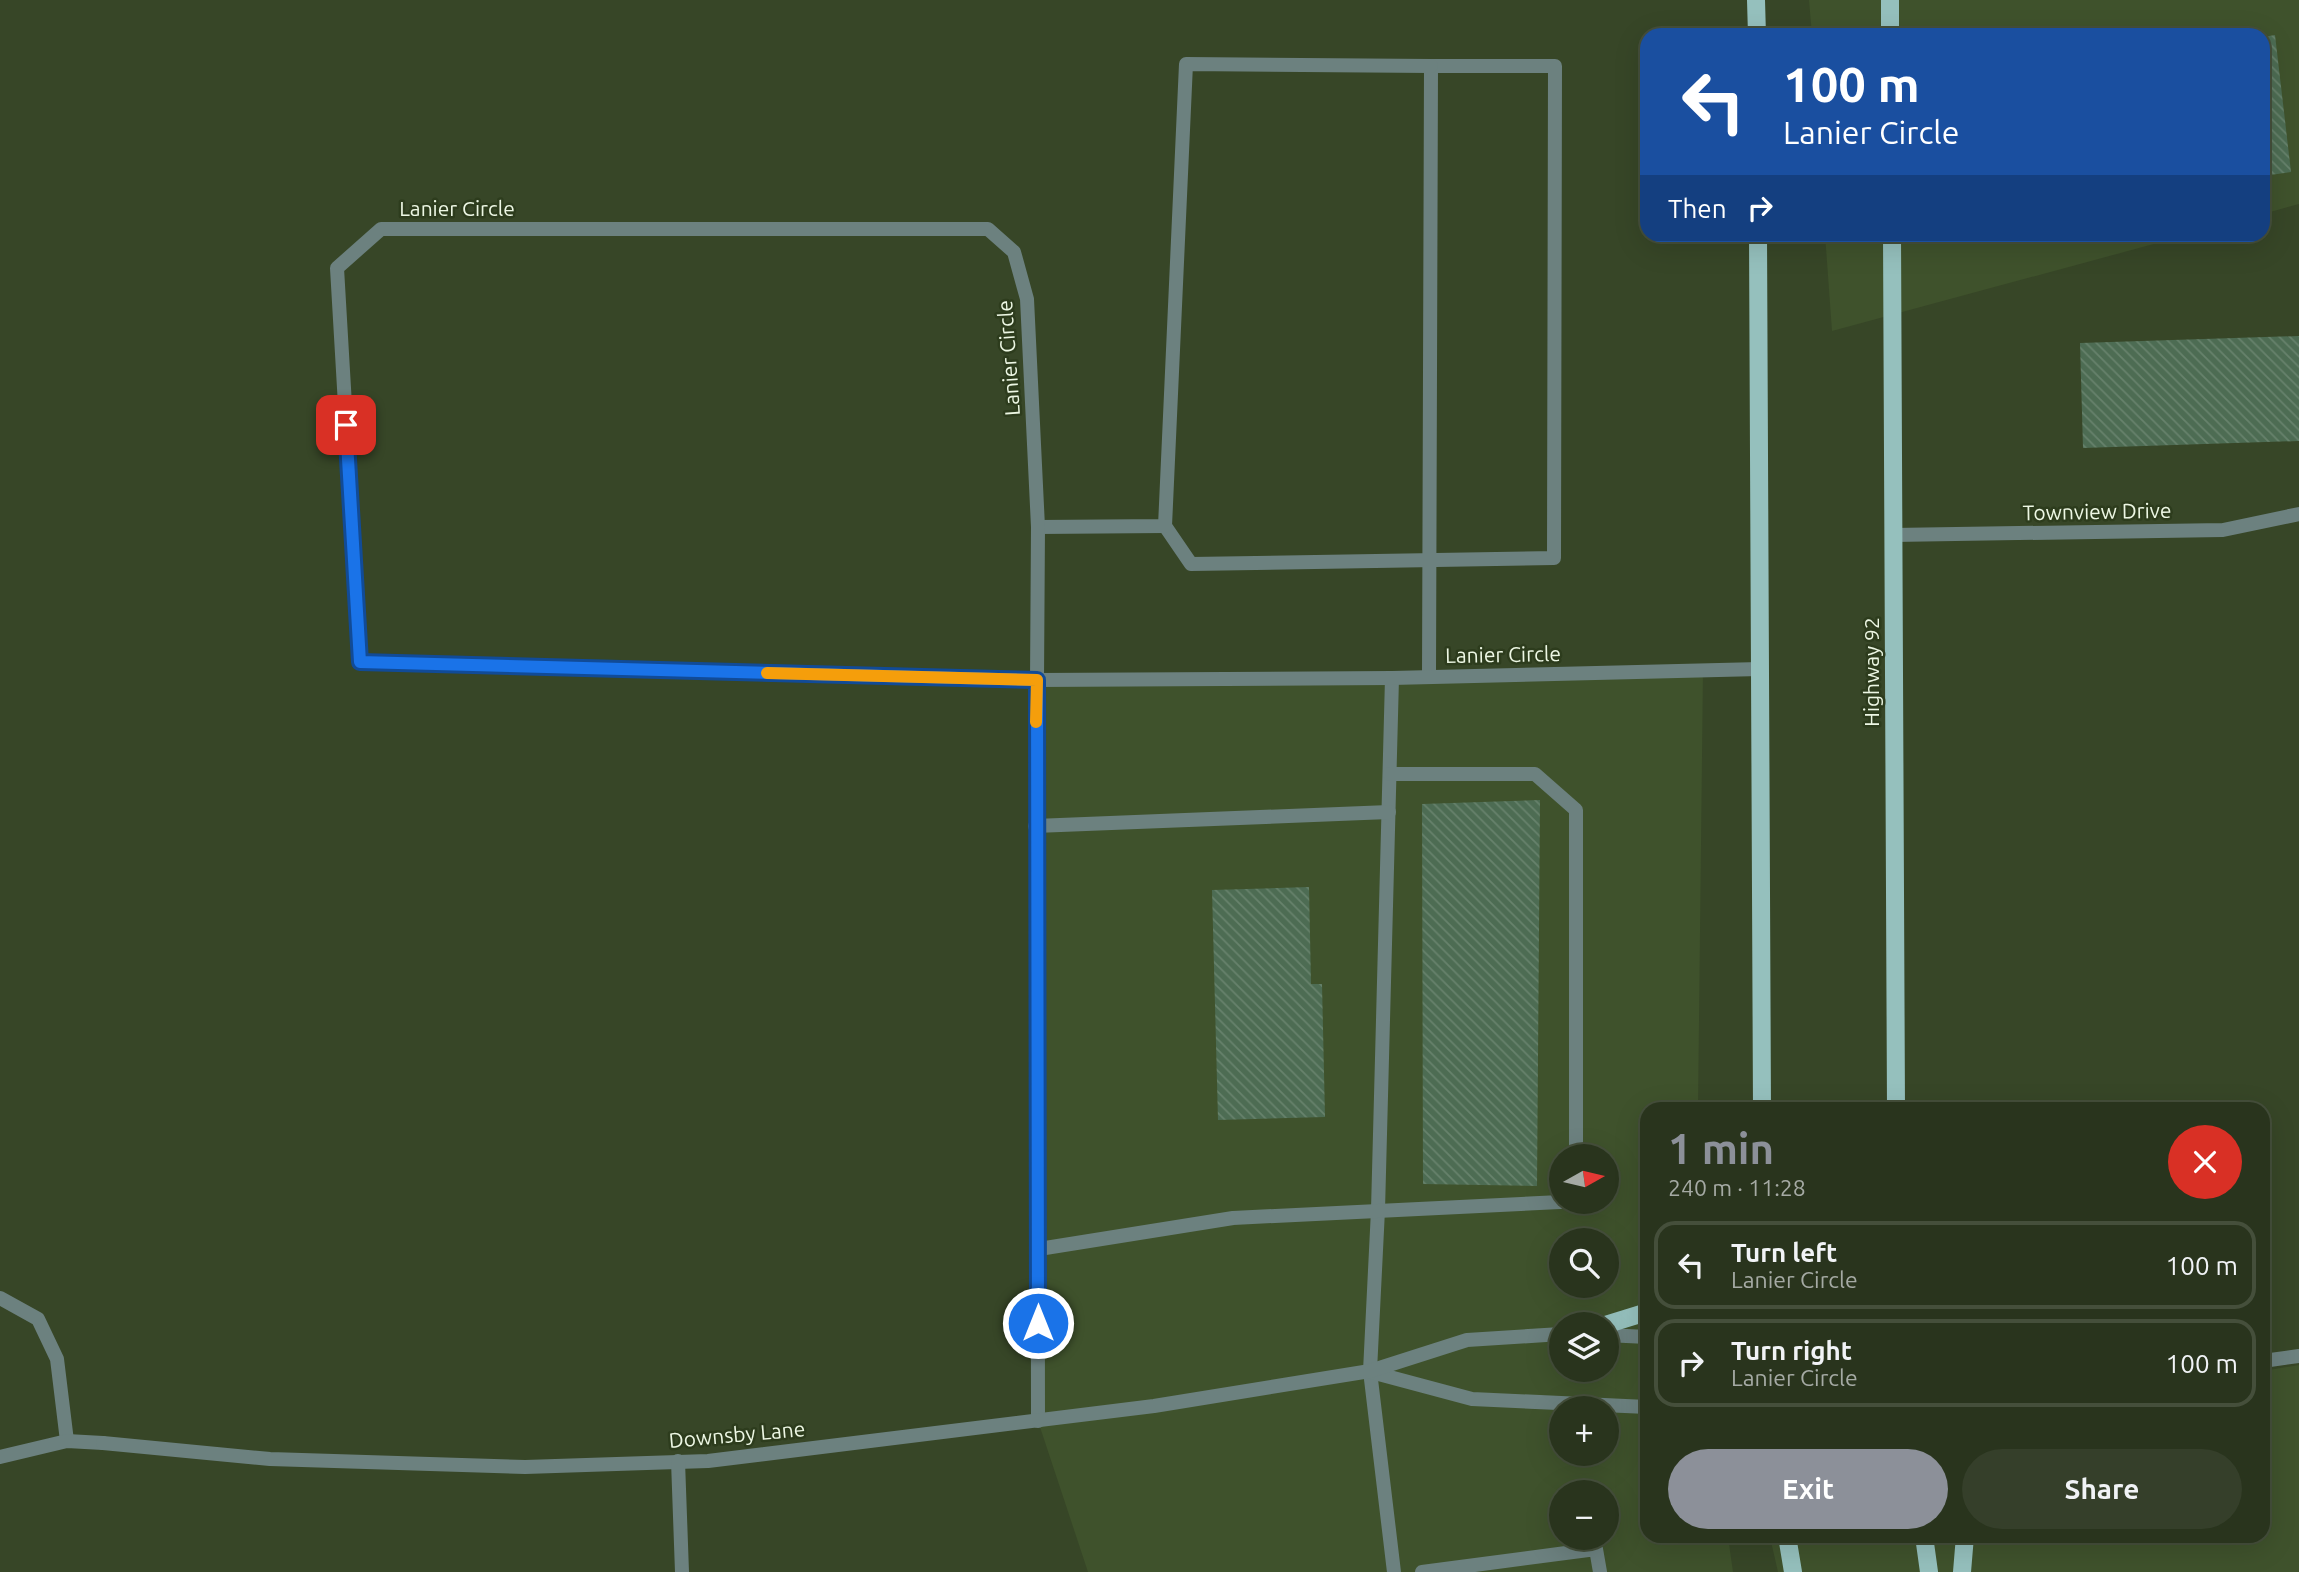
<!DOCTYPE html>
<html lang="en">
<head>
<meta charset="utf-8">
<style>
	:root { --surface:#29341d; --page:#353f2a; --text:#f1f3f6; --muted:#a5aaa4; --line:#454f3b; --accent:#8c9099 }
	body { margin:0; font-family:Ubuntu,sans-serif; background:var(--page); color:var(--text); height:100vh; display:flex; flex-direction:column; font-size:26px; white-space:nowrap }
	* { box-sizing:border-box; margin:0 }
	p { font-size:23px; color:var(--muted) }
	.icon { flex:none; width:38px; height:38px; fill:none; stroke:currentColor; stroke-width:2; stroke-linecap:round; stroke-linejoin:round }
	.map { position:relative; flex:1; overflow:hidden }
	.side { position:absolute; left:1640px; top:1102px; width:630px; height:441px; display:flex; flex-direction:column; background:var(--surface); border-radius:21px; box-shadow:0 7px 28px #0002,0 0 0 2px var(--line) }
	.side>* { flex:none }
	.guide { position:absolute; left:1640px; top:28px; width:630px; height:214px; border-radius:21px; box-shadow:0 7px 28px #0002,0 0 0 2px var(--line); background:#1a4fa0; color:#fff; overflow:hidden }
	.needle { width:46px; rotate:82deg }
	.fabs { position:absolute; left:1549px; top:1144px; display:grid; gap:14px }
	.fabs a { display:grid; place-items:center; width:70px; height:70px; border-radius:50%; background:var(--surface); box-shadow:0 7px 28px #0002,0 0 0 2px var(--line); font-size:35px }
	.pin { position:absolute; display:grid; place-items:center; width:60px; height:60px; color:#fff; margin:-30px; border-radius:14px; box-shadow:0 4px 10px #0006 }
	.me { position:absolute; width:77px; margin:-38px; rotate:0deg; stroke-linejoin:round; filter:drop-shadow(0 0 5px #0008) }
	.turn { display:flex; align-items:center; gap:24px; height:147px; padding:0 28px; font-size:32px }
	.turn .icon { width:91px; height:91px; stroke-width:2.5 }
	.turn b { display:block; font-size:49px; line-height:60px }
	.then { display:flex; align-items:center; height:66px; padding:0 28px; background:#0003; gap:14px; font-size:26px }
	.round { display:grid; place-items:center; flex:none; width:74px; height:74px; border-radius:37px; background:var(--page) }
	.overview { display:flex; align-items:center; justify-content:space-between; height:119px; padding:0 28px }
	h1 { font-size:42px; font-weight:600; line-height:52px; color:var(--accent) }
	.button { display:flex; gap:14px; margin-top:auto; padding:14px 28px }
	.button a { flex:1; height:80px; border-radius:42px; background:var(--accent); color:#fff; font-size:28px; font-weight:600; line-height:80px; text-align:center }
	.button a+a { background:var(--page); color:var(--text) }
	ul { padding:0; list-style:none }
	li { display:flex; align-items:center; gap:21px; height:88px; margin:0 14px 10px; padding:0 14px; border:4px solid var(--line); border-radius:21px }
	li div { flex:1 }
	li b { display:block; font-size:26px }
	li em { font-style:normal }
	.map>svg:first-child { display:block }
	.built { fill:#3f522c; fill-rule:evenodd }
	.building { fill:url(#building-back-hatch) }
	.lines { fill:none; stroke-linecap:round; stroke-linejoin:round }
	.lane { stroke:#6c817f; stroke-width:14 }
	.street { stroke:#6c817f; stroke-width:14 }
	.primary { stroke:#95c0bd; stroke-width:18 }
	.route-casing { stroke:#114b97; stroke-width:18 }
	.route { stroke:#1a73e8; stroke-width:12 }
	.slow { stroke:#f59e0b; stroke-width:12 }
	.labels { text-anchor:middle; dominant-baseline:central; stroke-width:5; stroke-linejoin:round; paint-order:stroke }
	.street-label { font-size:21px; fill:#edf7e4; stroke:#2d3c1d }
</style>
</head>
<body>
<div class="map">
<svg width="2299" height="1572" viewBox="0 0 2299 1572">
	<defs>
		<pattern id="building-back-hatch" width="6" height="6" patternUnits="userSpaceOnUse" patternTransform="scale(1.75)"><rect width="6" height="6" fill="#4d6c53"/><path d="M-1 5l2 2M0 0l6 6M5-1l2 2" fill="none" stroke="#67826c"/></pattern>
	</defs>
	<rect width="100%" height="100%" fill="#374627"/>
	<g class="built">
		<path d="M1809 0H2299V204L2263 214V35H1812Z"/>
		<path d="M1825 234 2187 235 1832 331Z"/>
		<path d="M1703 670 1698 1109 1647 1110V1536L1728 1537 1733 1572H1088L1038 1421 1037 680ZM1561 1157H1606V1202H1561ZM1561 1241H1606V1286H1561ZM1561 1325H1606V1370H1561ZM1561 1409H1606V1454H1561ZM1561 1493H1606V1538H1561Z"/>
		<path d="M2299 1365V1572H1778L1770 1537 2263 1536V1371Z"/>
	</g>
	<g class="building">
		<path d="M2275 35 2291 172 2263 176V37Z"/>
		<path d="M2299 336V441L2083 448 2080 343Z"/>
		<path d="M1540 800 1537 1186 1423 1184 1422 804Z"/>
		<path d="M1309 887 1311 984H1322L1325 1117 1218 1120 1212 890Z"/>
	</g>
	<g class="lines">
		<g class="lane">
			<path d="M1165 526 1191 564 1554 558 1555 66H1431L1429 677"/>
			<path d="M1038 527 1165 526 1186 64 1431 66"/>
			<path d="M1392 678 1378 1210 1370 1371 1394 1572"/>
			<path d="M1390 774H1535L1576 810V1157"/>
			<path d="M1035 826 1389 812"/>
			<path d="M1039 1249 1233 1218 1560 1202 1561 1199"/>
			<path d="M0 1298 38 1319 57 1359 67 1441"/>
			<path d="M0 1457 67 1441 103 1443"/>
			<path d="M1422 1572 1596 1549 1600 1572"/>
		</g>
		<g class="street">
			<path d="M381 229H988L1014 252 1027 299 1038 527 1037 680 360 662 337 268Z"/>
			<path d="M1893 535 2223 530 2299 514"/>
			<path d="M1606 1335 1647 1337"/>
			<path d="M2263 1361 2299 1356"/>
			<path d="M1371 1372 1472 1399 1647 1407"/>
			<path d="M1038 1421 1037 680 1392 678 1760 669"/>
			<path d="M103 1443 270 1459 525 1467 708 1461 1154 1406 1370 1371 1467 1340 1561 1334"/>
			<path d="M678 1461 682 1572"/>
		</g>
		<g class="primary">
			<path d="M1756 0 1757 35"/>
			<path d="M1890 0V35"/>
			<path d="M1758 234 1762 1110"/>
			<path d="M1892 234 1896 1110"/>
			<path d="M1605 1325 1647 1312"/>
			<path d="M1787 1536 1793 1572"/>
			<path d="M1924 1536 1929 1572"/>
			<path d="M1962 1572 1965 1536"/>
		</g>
	</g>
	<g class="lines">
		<g class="route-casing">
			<path id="route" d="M346 425 360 662 1037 680 1038 1323"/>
		</g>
		<use href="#route" class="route"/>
		<path class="slow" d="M767 673 1037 680 1036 722"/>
	</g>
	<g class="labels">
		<g class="street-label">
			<text x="457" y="208">Lanier Circle</text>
			<text transform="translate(1008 358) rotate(-94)">Lanier Circle</text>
			<text transform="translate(2097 511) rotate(-1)">Townview Drive</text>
			<text transform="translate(1503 654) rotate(-1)">Lanier Circle</text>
			<text transform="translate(1871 672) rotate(-90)">Highway 92</text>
			<text transform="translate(737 1434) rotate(-5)">Downsby Lane</text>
		</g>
	</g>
</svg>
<div class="fabs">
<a><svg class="needle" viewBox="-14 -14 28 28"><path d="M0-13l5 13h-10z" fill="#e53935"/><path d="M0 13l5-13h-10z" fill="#a5aaa4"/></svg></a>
<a><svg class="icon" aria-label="search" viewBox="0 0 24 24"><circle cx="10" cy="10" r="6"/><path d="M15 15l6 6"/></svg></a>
<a><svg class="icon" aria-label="layers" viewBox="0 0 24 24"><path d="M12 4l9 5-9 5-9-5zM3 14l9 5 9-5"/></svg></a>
<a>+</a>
<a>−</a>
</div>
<div class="pin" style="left:346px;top:425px;background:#d93025"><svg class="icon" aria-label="arrive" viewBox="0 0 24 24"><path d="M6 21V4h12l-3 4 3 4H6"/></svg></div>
<svg class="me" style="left:1038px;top:1323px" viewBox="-20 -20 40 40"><circle r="17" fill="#1a73e8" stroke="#fff" stroke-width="3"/><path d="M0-11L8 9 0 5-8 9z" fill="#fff"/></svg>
<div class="guide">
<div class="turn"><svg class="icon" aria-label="left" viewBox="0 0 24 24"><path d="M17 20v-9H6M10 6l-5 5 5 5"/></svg><div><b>100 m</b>Lanier Circle</div></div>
<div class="then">Then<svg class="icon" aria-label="right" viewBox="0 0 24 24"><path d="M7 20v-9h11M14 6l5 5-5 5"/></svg></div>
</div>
<section class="side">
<div class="overview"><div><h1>1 min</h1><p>240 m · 11:28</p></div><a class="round" style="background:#d93025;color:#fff"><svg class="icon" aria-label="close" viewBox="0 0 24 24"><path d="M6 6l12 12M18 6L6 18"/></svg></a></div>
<ul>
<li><svg class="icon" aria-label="left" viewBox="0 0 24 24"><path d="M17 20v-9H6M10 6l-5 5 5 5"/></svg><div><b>Turn left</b><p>Lanier Circle</p></div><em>100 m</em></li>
<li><svg class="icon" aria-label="right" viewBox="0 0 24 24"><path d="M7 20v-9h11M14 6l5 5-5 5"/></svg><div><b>Turn right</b><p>Lanier Circle</p></div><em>100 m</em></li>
</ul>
<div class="button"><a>Exit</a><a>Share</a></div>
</section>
</div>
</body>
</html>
